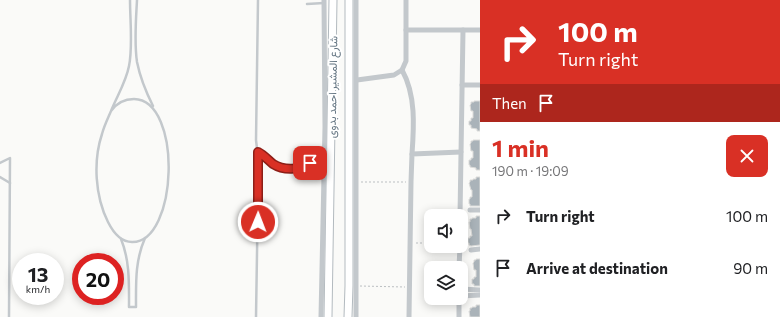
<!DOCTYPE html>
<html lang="en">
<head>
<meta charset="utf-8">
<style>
	:root { --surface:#fff; --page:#f6f6f6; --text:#202124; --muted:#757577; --accent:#d93025 }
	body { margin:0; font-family:Commissioner,Vazirmatn,sans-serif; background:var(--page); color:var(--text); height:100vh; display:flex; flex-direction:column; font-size:15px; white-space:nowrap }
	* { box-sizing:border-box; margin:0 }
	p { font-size:13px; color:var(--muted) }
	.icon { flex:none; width:22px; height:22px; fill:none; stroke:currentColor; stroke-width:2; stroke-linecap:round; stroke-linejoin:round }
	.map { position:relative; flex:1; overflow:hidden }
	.details { display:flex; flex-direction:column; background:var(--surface); width:300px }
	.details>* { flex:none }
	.top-card { background:#d93025; color:#fff; overflow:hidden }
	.controls { position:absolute; left:424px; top:209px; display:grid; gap:8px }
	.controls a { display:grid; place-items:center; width:44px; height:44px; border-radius:8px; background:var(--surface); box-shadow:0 2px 10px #0003; font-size:20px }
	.speed { position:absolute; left:12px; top:253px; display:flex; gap:8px; font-size:20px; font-weight:700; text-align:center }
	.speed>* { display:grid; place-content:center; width:52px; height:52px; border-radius:50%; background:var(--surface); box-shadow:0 2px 10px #0003; line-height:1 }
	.speed small { font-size:10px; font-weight:400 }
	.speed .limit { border:6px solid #d22; background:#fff; color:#111 }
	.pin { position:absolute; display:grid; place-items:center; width:34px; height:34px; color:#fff; margin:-17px; border-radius:8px; box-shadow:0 2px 6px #0006 }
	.me { position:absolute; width:44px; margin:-22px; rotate:1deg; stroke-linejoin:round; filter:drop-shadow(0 0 3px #0008) }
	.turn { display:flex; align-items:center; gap:14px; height:84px; padding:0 12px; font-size:18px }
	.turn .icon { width:52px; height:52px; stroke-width:2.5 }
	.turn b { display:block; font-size:28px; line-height:34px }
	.then { display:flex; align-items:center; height:38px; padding:0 12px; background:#0003; gap:8px; font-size:15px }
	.round { display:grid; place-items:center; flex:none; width:42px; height:42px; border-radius:8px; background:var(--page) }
	.summary { display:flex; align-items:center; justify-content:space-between; height:68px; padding:0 12px }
	h1 { font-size:24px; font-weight:700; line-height:30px; color:var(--accent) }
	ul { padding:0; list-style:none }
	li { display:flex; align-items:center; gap:12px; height:52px; padding:0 12px }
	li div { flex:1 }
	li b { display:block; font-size:15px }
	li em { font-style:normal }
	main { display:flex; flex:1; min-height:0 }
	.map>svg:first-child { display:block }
	.building { fill:#aab3b9; stroke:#dcdcda }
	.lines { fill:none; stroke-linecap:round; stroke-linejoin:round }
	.secondary-casing { stroke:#b3babf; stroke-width:9 }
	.path { stroke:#bbbfc2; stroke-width:1; stroke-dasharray:2 2; stroke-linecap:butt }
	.lane { stroke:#c3c8cc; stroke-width:2.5 }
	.street { stroke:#c3c8cc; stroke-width:5 }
	.secondary { stroke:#fff; stroke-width:7 }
	.route-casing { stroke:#8d1f18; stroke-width:10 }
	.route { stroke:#d93025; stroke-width:7 }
	.labels { text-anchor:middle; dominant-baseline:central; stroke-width:4; stroke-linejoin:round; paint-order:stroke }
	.street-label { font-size:11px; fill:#657683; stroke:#fff }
</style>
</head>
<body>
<main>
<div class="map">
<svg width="480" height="317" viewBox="0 0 480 317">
	<rect width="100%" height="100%" fill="#fafaf8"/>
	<g class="building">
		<path d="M474 101H480V131H477V129L471 128V125H469V121H471V118H473V111H471L470 105 471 104V102H474Z"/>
		<path d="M473 140H480V170H476V168L470 167V165H469V160H471V158H473V151H471L470 144 471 143V141H473Z"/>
		<path d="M476 177H480V206H470V204H469V199H470V197H472V190H471L469 183 470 182V180H473V179H476Z"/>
		<path d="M476 216H480V245L471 246 469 245V243H468V238H470V236H472L471 229H470L469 222H470V219H472V218H476Z"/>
		<path d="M476 259H480V286H474V284H472V279H474V277H476V270H474L473 263 474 262V260H476Z"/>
		<path d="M476 305H480V317H470L469 311H470V308H472V307H476Z"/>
	</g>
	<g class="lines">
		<g class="secondary-casing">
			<g id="secondary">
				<path d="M328 317 333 0"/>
				<path d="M348 317 349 286V0"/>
			</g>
		</g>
		<g class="path">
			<path d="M361 182H406"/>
			<path d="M416 243H431"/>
			<path d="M360 286 405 287"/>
		</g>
		<g class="lane">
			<path d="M137 0C136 20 134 42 137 62 140 77 146 92 153 106"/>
			<path d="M307 4 324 3"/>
			<path d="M111 111C116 104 124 99 134 99 183 100 178 243 132 242 120 242 113 232 108 222 95 196 93 161 102 134 104 126 108 118 111 111 117 96 126 82 129 66 133 47 130 20 130 0"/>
			<path d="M258 152C265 155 269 162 276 165 285 170 301 170 309 163 315 159 318 155 324 151"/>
			<path d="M0 163 10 158 9 317"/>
			<path d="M0 177 10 183"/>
			<path d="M121 239C130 261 129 284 129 307H136C136 282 135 261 145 238"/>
			<path d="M256 317 258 190V157L256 140 258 0"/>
		</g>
		<g class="street">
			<path d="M406 30H480"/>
			<path d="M402 70C416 95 414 126 412 154"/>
			<path d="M357 80 394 75 402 70 406 61V0"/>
			<path d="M462 85H480"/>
			<path d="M470 210H480"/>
			<path d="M460 216 463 30"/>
			<path d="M471 250 480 249"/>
			<path d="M459 268 460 246"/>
			<path d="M461 289 480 290"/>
			<path d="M461 296 480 295"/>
			<path d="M321 317 325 127 324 0"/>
			<path d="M356 317V0"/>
			<path d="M409 317 411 182 412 154 461 152"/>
			<path d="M459 317V298"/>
		</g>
		<use href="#secondary" class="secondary"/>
	</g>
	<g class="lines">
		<g class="route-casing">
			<path id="route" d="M258 222V152C264 155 268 160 273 164 284 171 300 170 310 163"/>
		</g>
		<use href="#route" class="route"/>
	</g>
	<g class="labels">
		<g class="street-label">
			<text transform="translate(332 87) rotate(-89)">شارع المشير احمد بدوى</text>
		</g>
	</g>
</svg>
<div class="controls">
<a><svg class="icon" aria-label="sound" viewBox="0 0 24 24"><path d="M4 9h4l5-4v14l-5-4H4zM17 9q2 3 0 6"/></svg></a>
<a><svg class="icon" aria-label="layers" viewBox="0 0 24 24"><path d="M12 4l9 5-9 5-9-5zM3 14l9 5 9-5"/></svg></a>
</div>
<div class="speed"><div>13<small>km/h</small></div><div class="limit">20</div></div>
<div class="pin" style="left:310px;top:163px;background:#d93025"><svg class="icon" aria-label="arrive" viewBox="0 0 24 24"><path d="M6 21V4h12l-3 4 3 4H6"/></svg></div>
<svg class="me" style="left:258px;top:222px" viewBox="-20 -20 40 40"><circle r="17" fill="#d93025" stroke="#fff" stroke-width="3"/><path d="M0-11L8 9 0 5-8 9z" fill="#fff"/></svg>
</div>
<section class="details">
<div class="top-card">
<div class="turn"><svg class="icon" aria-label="right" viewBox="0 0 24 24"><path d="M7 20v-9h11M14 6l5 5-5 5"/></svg><div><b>100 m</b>Turn right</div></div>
<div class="then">Then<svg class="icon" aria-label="arrive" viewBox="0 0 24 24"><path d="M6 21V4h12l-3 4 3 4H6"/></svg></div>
</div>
<div class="summary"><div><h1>1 min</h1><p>190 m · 19:09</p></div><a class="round" style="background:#d93025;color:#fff"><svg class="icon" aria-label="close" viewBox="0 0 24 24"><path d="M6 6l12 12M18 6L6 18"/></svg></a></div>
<ul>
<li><svg class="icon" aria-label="right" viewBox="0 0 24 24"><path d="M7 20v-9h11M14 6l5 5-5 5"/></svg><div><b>Turn right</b></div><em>100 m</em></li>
<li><svg class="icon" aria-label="arrive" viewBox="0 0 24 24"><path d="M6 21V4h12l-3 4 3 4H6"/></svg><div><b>Arrive at destination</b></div><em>90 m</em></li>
</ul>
</section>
</main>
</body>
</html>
